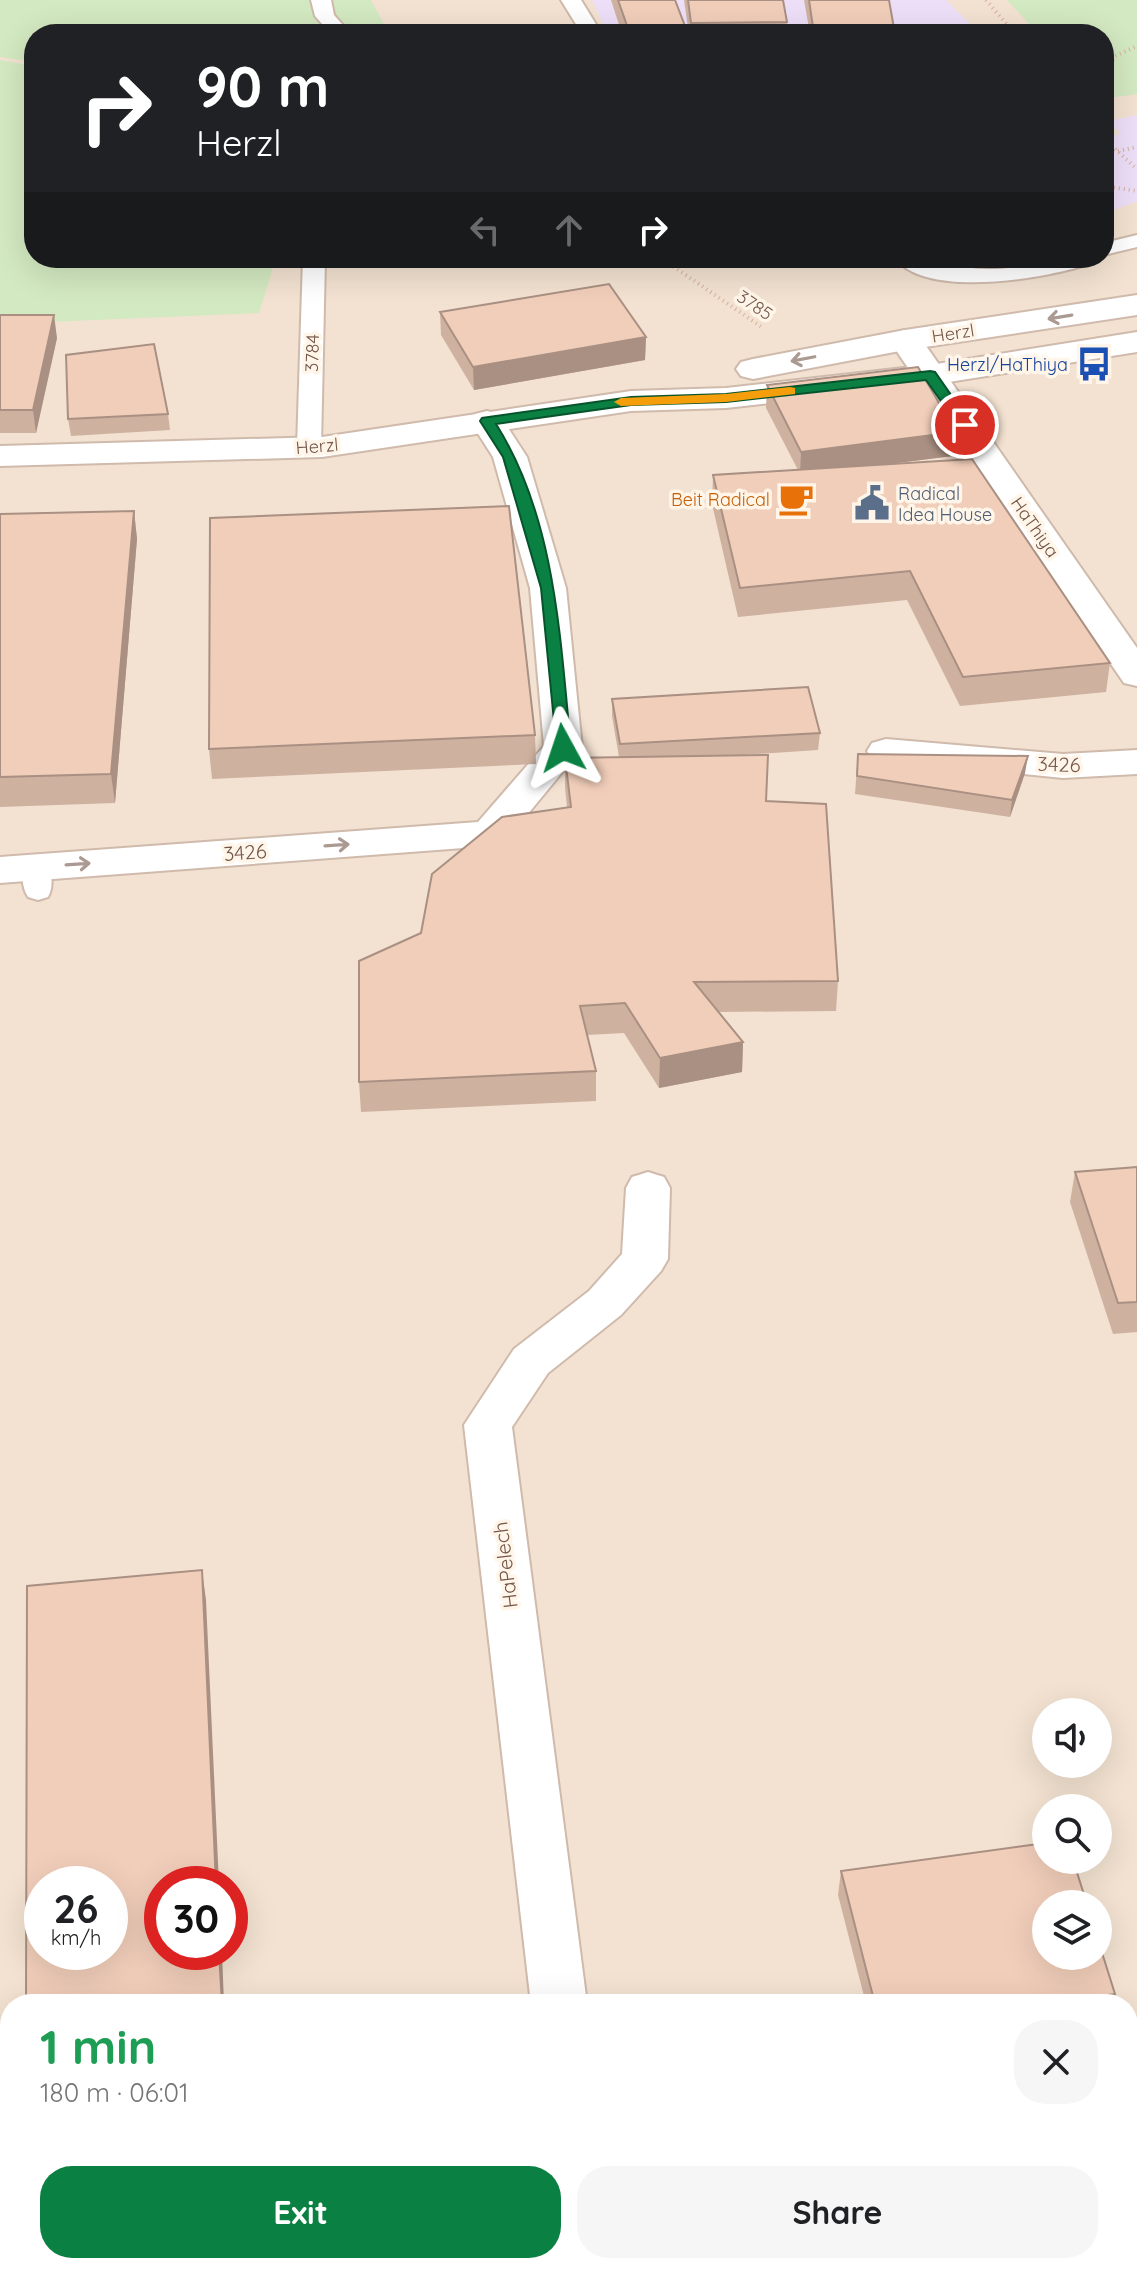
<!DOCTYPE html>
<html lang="en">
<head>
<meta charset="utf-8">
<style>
	:root { --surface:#fff; --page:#f6f6f6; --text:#202124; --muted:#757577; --accent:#0b8043 }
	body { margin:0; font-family:Quicksand,sans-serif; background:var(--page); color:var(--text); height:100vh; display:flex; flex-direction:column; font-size:30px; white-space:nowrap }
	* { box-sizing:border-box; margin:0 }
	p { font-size:26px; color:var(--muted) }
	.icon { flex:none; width:44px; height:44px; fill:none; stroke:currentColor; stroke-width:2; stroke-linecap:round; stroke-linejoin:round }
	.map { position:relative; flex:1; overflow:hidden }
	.details { position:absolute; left:0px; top:1994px; width:1138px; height:280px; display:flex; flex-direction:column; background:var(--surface); border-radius:32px 32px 0 0; box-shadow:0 8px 32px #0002 }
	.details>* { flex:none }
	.hud { position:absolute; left:24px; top:24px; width:1090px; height:244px; border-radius:32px; box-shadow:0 8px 32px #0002; background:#202124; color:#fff; overflow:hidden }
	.controls { position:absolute; left:1032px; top:1698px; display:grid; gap:16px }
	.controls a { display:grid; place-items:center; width:80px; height:80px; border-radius:50%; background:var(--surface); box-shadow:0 8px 32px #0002; font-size:40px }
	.speed { position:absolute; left:24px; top:1866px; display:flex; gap:16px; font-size:40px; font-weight:700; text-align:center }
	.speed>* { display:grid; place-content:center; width:104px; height:104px; border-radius:50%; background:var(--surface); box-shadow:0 8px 32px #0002; line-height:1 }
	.speed small { font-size:20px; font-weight:400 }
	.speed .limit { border:12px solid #d22; background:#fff; color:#111 }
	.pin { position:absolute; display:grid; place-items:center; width:68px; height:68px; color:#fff; margin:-34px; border:4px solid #fff; border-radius:50%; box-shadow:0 2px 8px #0007 }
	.me { position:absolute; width:88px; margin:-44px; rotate:355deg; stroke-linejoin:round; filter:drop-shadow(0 0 6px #0008) }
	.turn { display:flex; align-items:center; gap:28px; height:168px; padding:0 40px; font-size:36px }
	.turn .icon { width:104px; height:104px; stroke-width:2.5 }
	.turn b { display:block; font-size:56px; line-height:68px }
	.lanes { display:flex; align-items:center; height:76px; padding:0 40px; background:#0003; justify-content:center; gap:40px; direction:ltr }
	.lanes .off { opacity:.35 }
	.round { display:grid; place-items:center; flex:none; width:84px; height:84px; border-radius:32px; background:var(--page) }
	.overview { display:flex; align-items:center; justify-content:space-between; height:136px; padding:0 40px }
	h1 { font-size:48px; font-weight:700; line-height:60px; color:#1e9e55 }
	.button { display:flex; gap:16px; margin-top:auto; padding:16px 40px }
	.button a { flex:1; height:92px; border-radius:32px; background:var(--accent); color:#fff; font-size:32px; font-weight:700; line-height:92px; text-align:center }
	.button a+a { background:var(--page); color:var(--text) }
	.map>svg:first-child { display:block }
	.residential { fill:#f3e2d1; fill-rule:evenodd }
	.education { fill:#eedff8 }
	.green { fill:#d3e9c1 }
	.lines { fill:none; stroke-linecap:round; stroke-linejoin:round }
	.service-casing { stroke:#cfbaac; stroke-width:4 }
	.minor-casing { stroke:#cfbaac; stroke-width:4 }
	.tertiary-casing { stroke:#cfbaac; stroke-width:4 }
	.path { stroke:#d5b19e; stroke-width:4; stroke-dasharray:1 4; stroke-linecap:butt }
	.service { fill:#fff; fill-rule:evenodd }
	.minor { fill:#fff; fill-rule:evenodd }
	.tertiary { fill:#fff; fill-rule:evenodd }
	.wall { fill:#cfb1a0 }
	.shaded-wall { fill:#a99082 }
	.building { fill:#f1ceba; stroke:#a99082; stroke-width:2; fill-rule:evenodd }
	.oneway { stroke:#ab9a92 }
	.route { fill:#0b8043; stroke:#07532c; stroke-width:2 }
	.slow { fill:#f59e0b }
	.labels { text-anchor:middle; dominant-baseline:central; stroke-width:7; stroke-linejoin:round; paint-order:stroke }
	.far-street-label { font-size:18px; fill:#735649; stroke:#fff5e8 }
	.far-transit-label { font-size:18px; fill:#164399; stroke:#fff5e8; text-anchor:end }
	.far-service-label { font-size:18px; fill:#4e5e75; stroke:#fff5e8; text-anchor:start }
	.far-food-label { font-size:18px; fill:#c56008; stroke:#fff5e8; text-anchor:end }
	.street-label { font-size:20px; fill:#735649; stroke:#fff5e8 }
</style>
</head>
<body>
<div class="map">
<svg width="1137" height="2274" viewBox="0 0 1137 2274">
	<rect width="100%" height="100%" fill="#fcf1e2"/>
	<path class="residential" d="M0 0H1137V2274H0ZM34 34H1104V258H34ZM1046 1712H1098V1764H1046ZM1046 1808H1098V1860H1046ZM42 1884H110V1952H42ZM162 1884H230V1952H162ZM1046 1904H1098V1956H1046ZM10 2004H1128V2264H10Z"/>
	<g class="education">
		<path d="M592 0H946L980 34H608Z"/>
		<path d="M1137 115V201L1104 214V137L1121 134 1107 121Z"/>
	</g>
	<g class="green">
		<path d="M0 0H371L385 26 358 34H34V62L0 57Z"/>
		<path d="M1007 0H1137V94L1104 99V34H1038Z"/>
		<path d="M0 60 34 66V258H276L259 313 0 324Z"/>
		<path d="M941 258H1050C1017 274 976 266 941 258Z"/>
	</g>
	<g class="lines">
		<g class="service-casing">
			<g id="service">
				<path d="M311 0H331L334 15 351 34H331L315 16Z"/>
				<path d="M561 0H581L602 34H582Z"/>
				<path d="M1137 235V247L1104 255V243Z"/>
				<path d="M303 258H325L321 447 317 452H301L297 447Z"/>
				<path d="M895 258C927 258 956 269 988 269 1025 269 1059 258 1095 258L1092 263C1049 278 927 300 895 258Z"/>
				<path d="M36 858 46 861C52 871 54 887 48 897L38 900 28 897C22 888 20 871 26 861Z"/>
			</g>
		</g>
		<g class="minor-casing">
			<g id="minor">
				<path d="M905 330 917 333 1137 648V686L1124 683 889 340 893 333Z"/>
				<path d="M487 411 499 414 527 457 566 588 582 748 504 843 490 846 0 883V857L478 822 544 746 530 588 493 457 470 421 475 414Z"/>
				<path d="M886 739 1063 754 1137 750V774L1063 778 872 759 867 751 872 743Z"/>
				<path d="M648 1172 664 1177 670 1188 668 1259 661 1271 621 1315 548 1373 512 1427 587 2004H531L464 1425 514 1349 589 1291 622 1254 626 1188 632 1177Z"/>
				<path d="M561 2264H621L622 2274H562Z"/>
			</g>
		</g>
		<g class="tertiary-casing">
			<g id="tertiary">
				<path d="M1137 295V315L905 350 753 379 741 376 736 369 741 362 753 359 905 330Z"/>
				<path d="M1137 332V352L930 385 726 408 631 411 322 457 0 466V446L322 437 631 391 726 388 930 365Z"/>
			</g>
		</g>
		<g class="path">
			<path d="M986 0 1015 34"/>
			<path d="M1104 78 1115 56 1137 46"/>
			<path d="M1104 96 1111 103 1104 110"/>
			<path d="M1104 128 1108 132 1104 133"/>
			<path d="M1104 139 1137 169"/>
			<path d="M1118 151 1137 147"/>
			<path d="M1104 186 1137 191"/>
			<path d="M661 258 763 328"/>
		</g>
		<use href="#service" class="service"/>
		<use href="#minor" class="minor"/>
		<use href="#tertiary" class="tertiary"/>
	</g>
	<g class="wall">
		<path d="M611 0H675L688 34H622Z"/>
		<path d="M684 0H783L787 22 786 34H689Z"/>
		<path d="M804 0H889L895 34H810Z"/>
		<path d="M440 312 646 337 645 360 474 390 441 335Z"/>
		<path d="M0 315 57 338 36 433H0Z"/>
		<path d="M767 385 956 432 953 456 882 465 1110 663 1106 692 960 706 907 600 738 617 712 504 713 475 798 470 766 408Z"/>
		<path d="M168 414 170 430 71 436 68 419Z"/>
		<path d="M134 511 137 539 115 803 0 807V514Z"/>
		<path d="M612 699 820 733 818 750 728 756 766 801 838 981 836 1011 718 1012 743 1042 742 1072 659 1088 624 1033 587 1035 596 1071V1101L361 1112 359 1082 421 933 567 807 565 788V758L619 757 612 716Z"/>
		<path d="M535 735 536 764 212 779 209 749Z"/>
		<path d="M858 754 1025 773 1010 817 855 794Z"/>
		<path d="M1137 1167V1332L1113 1334 1070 1202 1075 1172Z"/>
		<path d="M841 1871 1115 1994 1113 2004H866L838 1895Z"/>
		<path d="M20 2264H488L415 2274H21Z"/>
	</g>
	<g class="shaded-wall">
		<path d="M54 315 57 338 36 433 33 410Z"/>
		<path d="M646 337 645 360 474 390 473 367Z"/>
		<path d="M956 432 953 456 800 475 801 452Z"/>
		<path d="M134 511 137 539 115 803 111 774Z"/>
		<path d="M1028 756 1025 773 1010 817 1012 800Z"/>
		<path d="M743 1042 742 1072 659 1088 660 1058Z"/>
		<path d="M202 1570 206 1600 219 1884H216Z"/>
		<path d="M219 1952H222L224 2004H222Z"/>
	</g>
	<g class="building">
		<path d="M618 0H675L688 34H630Z"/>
		<path d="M688 0H783L787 22 691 23Z"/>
		<path d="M809 0H889L895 34H814Z"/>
		<path d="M609 284 646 337 473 367 440 312Z"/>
		<path d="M0 315H54L33 410H0Z"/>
		<path d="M154 344 168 414 68 419 66 355Z"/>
		<path d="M918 367 956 432 801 452 767 385Z"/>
		<path d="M972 459 1110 663 963 677 910 571 740 588 713 475Z"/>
		<path d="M509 506 535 735 209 749 210 518Z"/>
		<path d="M134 511 111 774 0 777V514Z"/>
		<path d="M808 687 820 733 620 744 612 699Z"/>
		<path d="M858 754 1028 756 1012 800 857 776Z"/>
		<path d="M768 755 766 801 826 804 838 981 694 982 743 1042 660 1058 625 1003 580 1006 596 1071 359 1082V961L421 933 432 874 502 817 571 807 565 758Z"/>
		<path d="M1137 1167V1302L1118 1303 1075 1172Z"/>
		<path d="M202 1570 216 1884H162V1952H219L222 2004H26L27 1586ZM42 1884H110V1952H42Z"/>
		<path d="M1046 1843V1860H1073L1087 1904H1046V1956H1098V1940L1115 1994 1044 2004H875L841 1871Z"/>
		<path d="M20 2264H279L202 2274H21Z"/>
	</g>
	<defs><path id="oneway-shaft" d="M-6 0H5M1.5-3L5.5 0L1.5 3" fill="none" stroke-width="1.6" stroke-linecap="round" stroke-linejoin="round" transform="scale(2)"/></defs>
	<g class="oneway">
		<use href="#oneway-shaft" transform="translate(1060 317) rotate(171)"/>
		<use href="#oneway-shaft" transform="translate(803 359) rotate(169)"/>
		<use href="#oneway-shaft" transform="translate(337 845) rotate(-4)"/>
		<use href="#oneway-shaft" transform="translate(78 864) rotate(-4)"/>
	</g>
	<path class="route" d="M930 371 935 372 972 425 970 428H960L926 380 726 402 631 405 496 424C556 519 560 639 571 748L563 753 557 752 541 588 503 457 480 421 482 418 631 397 726 394Z"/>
	<path class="slow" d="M790 387 795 388V394L726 402 621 406 614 402 621 398 726 394Z"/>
	<defs>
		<g id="bus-bare" transform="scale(2.76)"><path d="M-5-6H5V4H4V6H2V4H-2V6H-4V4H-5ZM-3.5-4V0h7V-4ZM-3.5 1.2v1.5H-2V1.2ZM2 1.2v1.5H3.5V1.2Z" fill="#1a4fb4" stroke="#fff5e8" stroke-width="2.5" paint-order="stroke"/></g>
		<g id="cafe-bare" transform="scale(2.76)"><path d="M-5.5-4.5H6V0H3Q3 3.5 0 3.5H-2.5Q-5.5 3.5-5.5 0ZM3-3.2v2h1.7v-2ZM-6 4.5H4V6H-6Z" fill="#e8710a" stroke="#fff5e8" stroke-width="2.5" paint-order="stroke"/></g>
		<g id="civic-bare" transform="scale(2.76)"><path d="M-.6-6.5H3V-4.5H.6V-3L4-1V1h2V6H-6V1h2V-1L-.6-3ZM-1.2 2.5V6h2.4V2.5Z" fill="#5c6f8a" stroke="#fff5e8" stroke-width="2.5" paint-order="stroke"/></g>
	</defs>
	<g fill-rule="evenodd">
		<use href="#bus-bare" x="1094" y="364"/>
		<use href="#cafe-bare" x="796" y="499"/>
		<use href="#civic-bare" x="872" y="503"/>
	</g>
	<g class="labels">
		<g class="far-street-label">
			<text transform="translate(755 305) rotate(34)">3785</text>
			<text transform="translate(953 333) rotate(-9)">Herzl</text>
			<text transform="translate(312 353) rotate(-88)">3784</text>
			<text transform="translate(317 446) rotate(-5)">Herzl</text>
			<text transform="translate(1035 527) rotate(55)">HaThiya</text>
		</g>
		<g class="far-transit-label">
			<text x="1068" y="364">Herzl/HaThiya</text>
		</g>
		<g class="far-service-label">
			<text x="898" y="493">Radical<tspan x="898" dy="21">Idea House</tspan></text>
		</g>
		<g class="far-food-label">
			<text x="770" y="499">Beit Radical</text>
		</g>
		<g class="street-label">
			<text transform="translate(1059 764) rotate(2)">3426</text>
			<text transform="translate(245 852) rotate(-4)">3426</text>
			<text transform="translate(505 1565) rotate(-97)">HaPelech</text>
		</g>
	</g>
</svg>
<div class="controls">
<a><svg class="icon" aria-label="sound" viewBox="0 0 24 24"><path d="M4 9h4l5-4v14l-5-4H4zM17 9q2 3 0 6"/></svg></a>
<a><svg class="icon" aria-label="search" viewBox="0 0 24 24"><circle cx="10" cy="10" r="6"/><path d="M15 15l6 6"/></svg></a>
<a><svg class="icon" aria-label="layers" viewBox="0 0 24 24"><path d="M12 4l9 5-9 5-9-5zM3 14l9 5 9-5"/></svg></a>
</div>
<div class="speed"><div>26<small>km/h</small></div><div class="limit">30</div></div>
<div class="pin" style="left:965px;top:425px;background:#d93025"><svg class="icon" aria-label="arrive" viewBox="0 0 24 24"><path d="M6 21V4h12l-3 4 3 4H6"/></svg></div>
<svg class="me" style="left:563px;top:748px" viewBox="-20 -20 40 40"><path d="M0-17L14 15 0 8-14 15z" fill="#0b8043" stroke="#fff" stroke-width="4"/></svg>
<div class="hud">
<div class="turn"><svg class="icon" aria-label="right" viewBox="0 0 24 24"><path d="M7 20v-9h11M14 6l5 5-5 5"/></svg><div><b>90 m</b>Herzl</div></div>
<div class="lanes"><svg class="icon off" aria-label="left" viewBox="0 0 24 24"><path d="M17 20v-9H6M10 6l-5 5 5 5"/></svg><svg class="icon off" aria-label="ahead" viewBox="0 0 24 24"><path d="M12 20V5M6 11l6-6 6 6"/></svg><svg class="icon" aria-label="right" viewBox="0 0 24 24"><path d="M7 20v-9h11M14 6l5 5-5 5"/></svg></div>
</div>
<section class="details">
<div class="overview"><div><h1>1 min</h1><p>180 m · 06:01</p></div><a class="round"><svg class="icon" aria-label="close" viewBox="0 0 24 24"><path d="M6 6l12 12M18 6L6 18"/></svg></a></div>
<div class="button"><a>Exit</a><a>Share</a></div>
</section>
</div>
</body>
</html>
